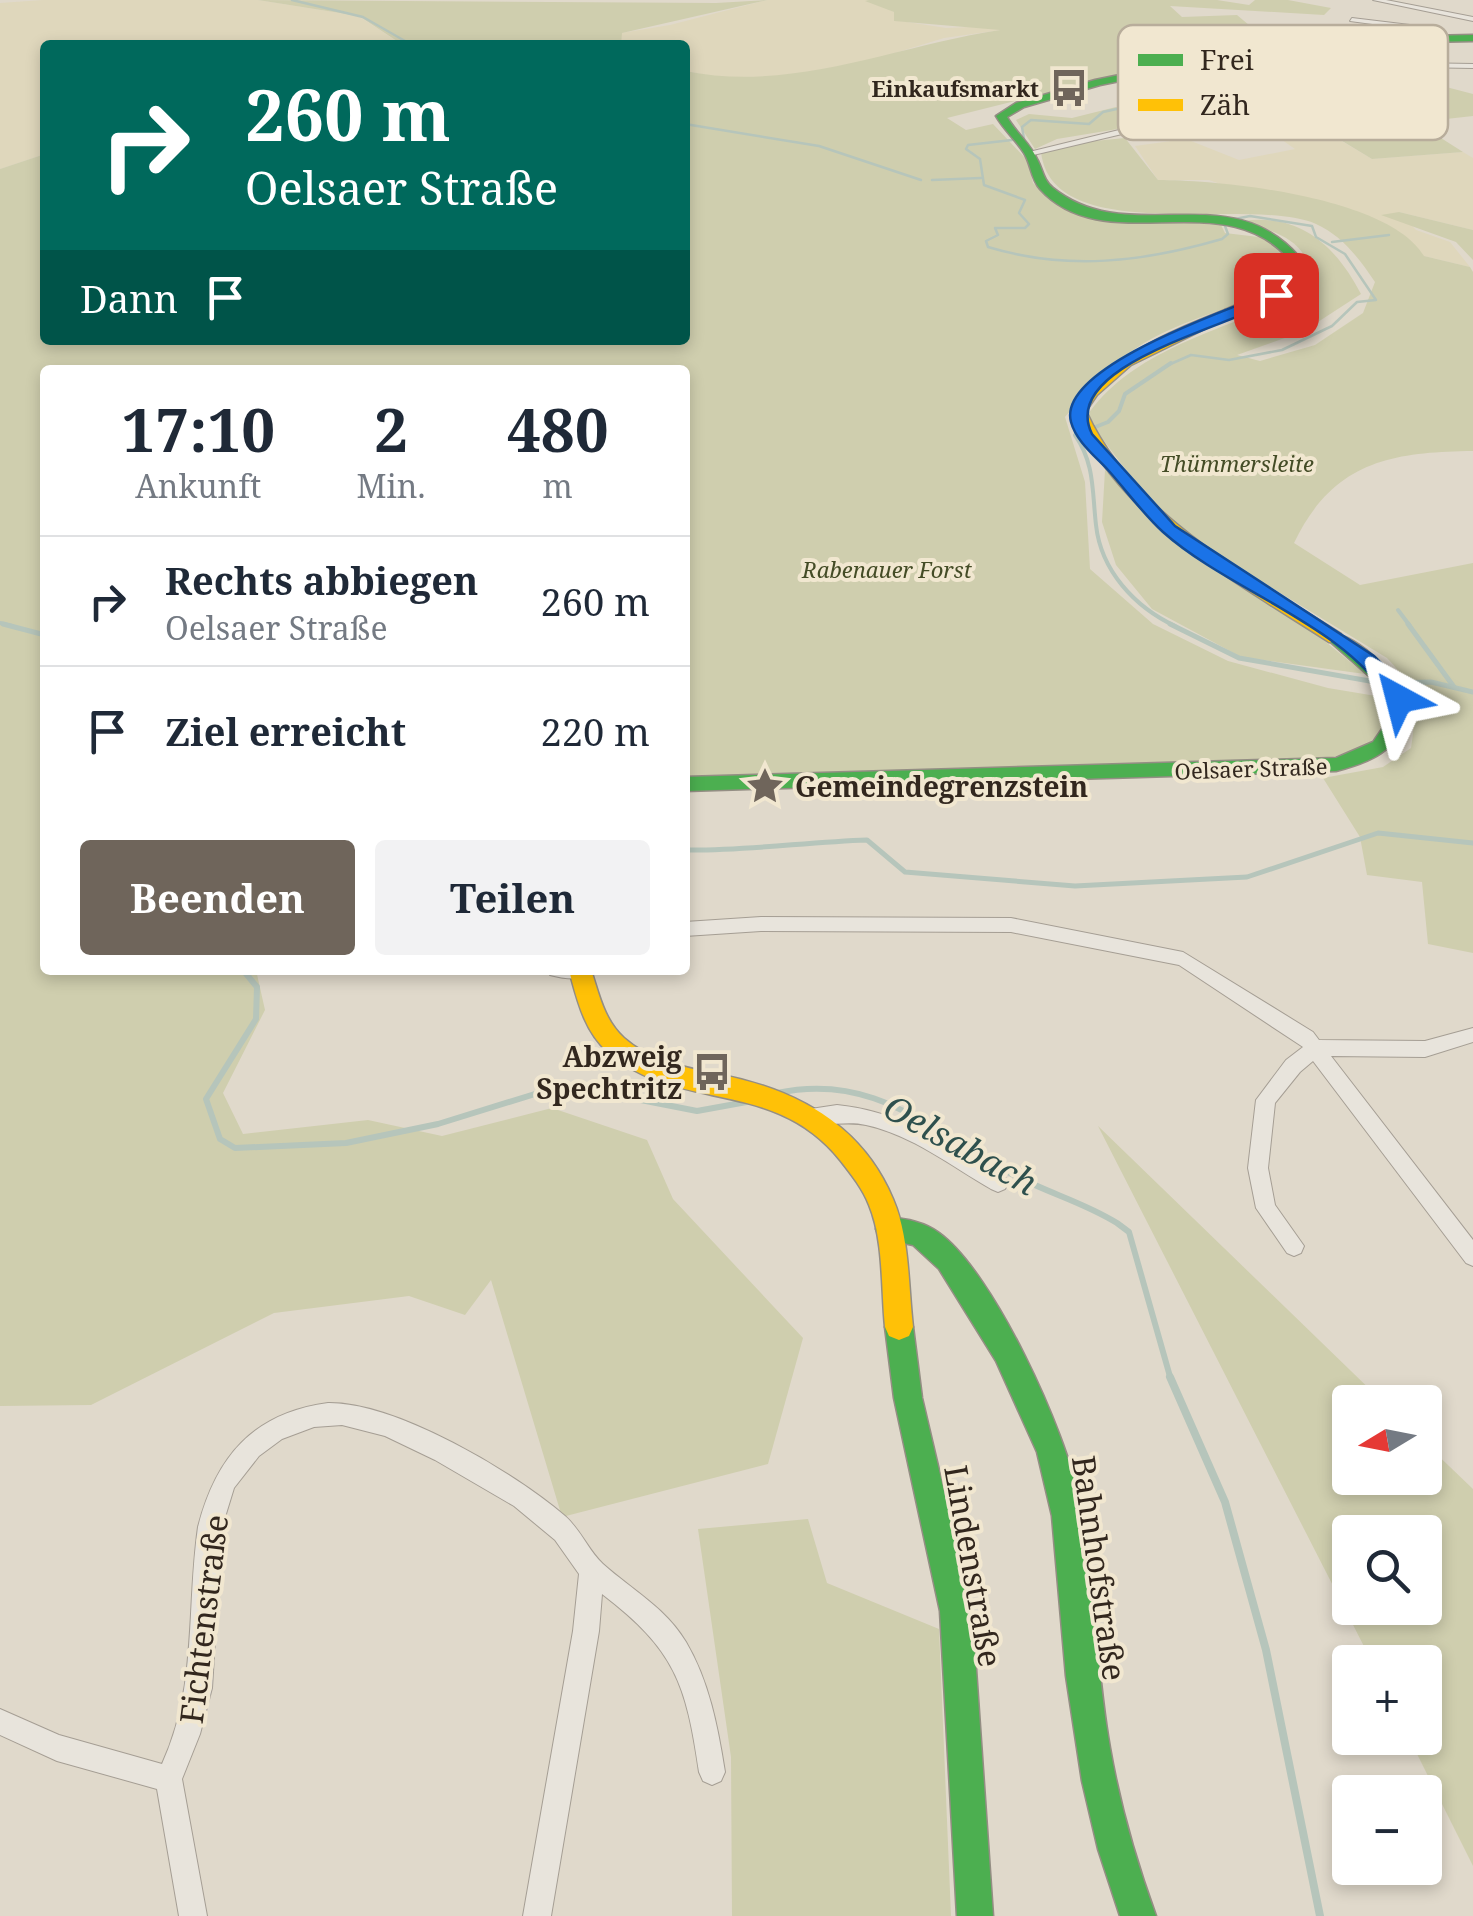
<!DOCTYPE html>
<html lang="de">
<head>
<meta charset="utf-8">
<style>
	:root { --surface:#fff; --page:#f2f2f3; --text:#1f2937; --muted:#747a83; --line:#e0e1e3; --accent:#6f655b }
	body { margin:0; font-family:"Noto Serif",serif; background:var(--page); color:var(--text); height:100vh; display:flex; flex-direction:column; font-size:38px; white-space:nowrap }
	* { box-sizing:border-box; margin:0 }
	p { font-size:32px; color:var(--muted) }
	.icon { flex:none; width:55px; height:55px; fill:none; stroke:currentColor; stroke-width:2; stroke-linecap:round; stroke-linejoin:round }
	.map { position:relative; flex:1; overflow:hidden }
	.panel { position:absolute; left:40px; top:365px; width:650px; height:610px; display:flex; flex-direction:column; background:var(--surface); border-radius:10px; box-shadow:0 5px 15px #0003 }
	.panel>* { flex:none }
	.hud { position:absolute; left:40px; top:40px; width:650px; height:305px; border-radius:10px; box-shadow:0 5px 15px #0003; background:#00695c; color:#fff; overflow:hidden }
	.needle { width:65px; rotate:260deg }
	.controls { position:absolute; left:1332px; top:1385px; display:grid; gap:20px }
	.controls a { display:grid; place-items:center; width:110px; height:110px; border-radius:10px; background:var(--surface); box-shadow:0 5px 15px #0003; font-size:50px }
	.pin { position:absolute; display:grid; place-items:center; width:85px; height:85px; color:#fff; margin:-42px; border-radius:20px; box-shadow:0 5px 15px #0006 }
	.me { position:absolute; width:110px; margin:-55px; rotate:322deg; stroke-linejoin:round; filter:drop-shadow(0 0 8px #0008) }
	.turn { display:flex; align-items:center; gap:35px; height:210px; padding:0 40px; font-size:45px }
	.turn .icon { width:130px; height:130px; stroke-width:2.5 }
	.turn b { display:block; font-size:70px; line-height:85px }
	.then { display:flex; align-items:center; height:95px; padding:0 40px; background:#0003; gap:20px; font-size:38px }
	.eta { display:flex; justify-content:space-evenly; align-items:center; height:170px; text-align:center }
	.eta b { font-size:60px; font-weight:700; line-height:70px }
	.cta { display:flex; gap:20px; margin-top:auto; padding:20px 40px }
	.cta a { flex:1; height:115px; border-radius:10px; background:var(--accent); color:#fff; font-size:40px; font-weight:700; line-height:115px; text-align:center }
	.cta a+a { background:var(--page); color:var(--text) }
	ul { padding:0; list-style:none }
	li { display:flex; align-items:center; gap:30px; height:130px; padding:0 40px; border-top:2px solid var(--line) }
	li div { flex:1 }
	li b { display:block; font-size:38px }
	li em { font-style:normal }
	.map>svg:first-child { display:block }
	.farmland { fill:#dfd7bc }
	.green { fill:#cfceae; fill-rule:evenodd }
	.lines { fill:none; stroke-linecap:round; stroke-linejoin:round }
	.stream-far4 { stroke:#b6c5bb; stroke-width:2.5 }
	.stream-far3 { stroke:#b6c5bb; stroke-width:4 }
	.stream-far2 { stroke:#b6c5bb; stroke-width:5 }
	.stream-far1 { stroke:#b6c5bb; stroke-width:6 }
	.stream { stroke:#b6c5bb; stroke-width:8 }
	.street-casing { stroke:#a59e94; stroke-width:2 }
	.fast-casing { stroke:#948e84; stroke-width:3 }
	.slow-casing { stroke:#948e84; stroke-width:3 }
	.street { fill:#e8e4dc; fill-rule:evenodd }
	.fast { fill:#4caf50; fill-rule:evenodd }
	.slow { fill:#ffc107; fill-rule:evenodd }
	.route { fill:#1a73e8; stroke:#114b97; stroke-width:2.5 }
	.labels { text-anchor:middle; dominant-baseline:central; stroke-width:8; stroke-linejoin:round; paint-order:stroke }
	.far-poi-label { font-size:22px; font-weight:bold; fill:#32271e; stroke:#f1e7d0; text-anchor:end }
	.far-park-label { font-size:22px; font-style:italic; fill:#444c26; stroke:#f1e7d0 }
	.far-street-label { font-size:22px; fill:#32271e; stroke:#f1e7d0 }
	.poi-label { font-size:28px; font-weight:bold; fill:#32271e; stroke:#f1e7d0; text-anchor:start }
	.near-street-label { font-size:32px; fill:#32271e; stroke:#f1e7d0 }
	.near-water-label { font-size:35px; font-style:italic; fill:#2e504d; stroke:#f1e7d0 }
	.key { fill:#f1e7d0; stroke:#b8ad9b; stroke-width:2.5 }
	.key-label { font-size:28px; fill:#32271e }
</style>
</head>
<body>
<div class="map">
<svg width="1473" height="1916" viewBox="0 0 1473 1916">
	<rect width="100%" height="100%" fill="#e0d9cb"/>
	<g class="farmland">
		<path d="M43 0H258L358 16 403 45H45V154L0 169V3Z"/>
		<path d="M767 0H869L894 12V20L946 28 996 26 1001 30 944 38 872 60 775 78 718 77 685 71V45H621V33L670 25Z"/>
		<path d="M1323 130 1372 159 1463 152 1473 158V230L1399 212 1416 230 1450 242 1470 267 1424 256 1209 180H1158L1135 146 1186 139 1239 160 1295 149 1278 137Z"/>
	</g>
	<g class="green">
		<path d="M258 0 716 3 767 0 622 33 621 45H403L359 16Z"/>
		<path d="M869 0H1217L1249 5 1255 0H1288L1331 8 1324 15 1170 6 1182 17 1237 15 1274 46 1122 74 947 118 966 130 993 124 1028 161 1033 183 1058 204 1117 218 1221 225 1225 233 1267 238 1286 258 1291 276C1245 308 1190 315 1144 343 1112 362 1089 389 1065 417L1085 482 1090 569 1153 624 1228 661 1328 688 1376 696 1390 704 1389 724 1366 746 1321 761 685 785V370H45V970H256L265 1010 223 1093 243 1134 368 1120 442 1136 552 1108 647 1140 673 1199 803 1338 768 1464 562 1517 491 1280 465 1315 409 1296 274 1313 91 1405 0 1406V169L45 154V340H685V71C793 93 894 46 1000 30L894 21V12L865 1Z"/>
		<path d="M1427 82 1473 94V116L1446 119 1413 98Z"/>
		<path d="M1357 104 1375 114 1400 112 1463 152 1372 159 1324 130 1297 134 1279 124 1341 121 1323 108Z"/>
		<path d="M1116 107 1148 124 1057 139 1035 149 1016 120 1029 114 1072 118Z"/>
		<path d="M1125 138 1158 180C1223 180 1389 197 1424 256L1470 267 1473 272V451C1390 452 1333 462 1294 543L1360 585 1473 563V953L1428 944 1422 882 1367 875 1360 837 1323 778 1383 767 1411 748C1417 708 1417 689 1387 658L1193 540 1150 502 1086 417C1137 342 1238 329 1314 286 1308 240 1283 235 1243 221 1300 213 1336 246 1361 294L1304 331 1237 355 1260 361 1315 345 1363 313 1375 282C1360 260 1343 236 1316 224 1251 195 1052 249 1041 152L1064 144Z"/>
		<path d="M1399 212 1473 230V260L1456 242 1381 215Z"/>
		<path d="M1105 470 1160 528 1321 638 1365 674 1241 657 1152 609 1116 565 1102 522Z"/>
		<path d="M1098 1126 1383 1402H1350V1478H1425V1443L1473 1489V1866L1409 1738H1425V1662H1372ZM1350 1532H1425V1608H1350Z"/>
		<path d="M808 1519 827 1583 939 1629 951 1916H732L731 1757 698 1529Z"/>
	</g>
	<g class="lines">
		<g class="stream-far4">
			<path d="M292 0 363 17 412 45"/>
			<path d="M685 124 819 146 921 180"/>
			<path d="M1024 139 1022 127 1031 120 1089 124 1103 112 1200 91 1229 73 1339 53"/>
			<path d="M1012 140 968 145 966 149 980 159 984 185 1025 200 1019 213 1029 224 1025 228H995L998 235 986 241 988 247C1068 271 1143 262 1222 239L1228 234 1225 226"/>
			<path d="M932 180 981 178"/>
			<path d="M1332 242 1389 235"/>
			<path d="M1166 366 1191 355 1229 360 1282 350 1332 326 1357 302 1376 300 1345 254 1316 237 1312 226 1250 216 1230 220"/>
		</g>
		<g class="stream-far3">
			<path d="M1171 363 1125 394 1119 411 1108 422 1075 435C1095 464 1092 491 1096 525 1101 571 1135 607 1175 626"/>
			<path d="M1398 610 1410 626"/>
			<path d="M0 623 12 626"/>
		</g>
		<g class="stream-far2">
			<path d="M3 624 45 635"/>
			<path d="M1170 624 1239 658 1381 683"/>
			<path d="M1408 624 1454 687"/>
			<path d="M1392 683 1431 682 1473 692"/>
			<path d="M685 850C746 851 806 842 867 840L905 872 1075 886 1247 877 1378 833 1473 843"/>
		</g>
		<g class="stream-far1">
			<path d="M243 970 257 987 256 1019 206 1099 220 1139 235 1148 346 1143 438 1124 564 1085 697 1111 752 1101"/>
			<path d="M777 1093C880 1071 933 1136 1018 1177 1051 1194 1085 1203 1117 1223L1129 1232 1171 1380"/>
		</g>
		<path class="stream" d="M1170 1377 1225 1502 1266 1650 1320 1916"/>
		<g class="street-casing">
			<g id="street">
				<path d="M1373 0H1386L1473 17V21Z"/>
				<path d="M1352 18 1418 26 1455 39 1451 41 1417 30 1350 21Z"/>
				<path d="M1356 62 1473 64V68L1356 66 1304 73 1262 86 1211 113 1029 156 1025 153 1205 109 1256 82 1300 69Z"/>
				<path d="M761 917 1011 918 1183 952 1313 1032 1319 1040 1425 1041 1473 1028V1042L1425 1057 1331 1056 1473 1240V1266L1466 1263 1313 1061 1300 1072 1275 1103 1268 1168 1275 1205 1304 1246 1301 1253 1294 1256 1287 1253 1256 1208 1248 1168 1256 1100 1286 1060 1303 1047 1179 965 1011 932 761 931 685 936V922Z"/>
				<path d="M547 970H588L589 972 586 977C575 980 561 978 550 975Z"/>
				<path d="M837 1105C901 1111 951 1145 1005 1177L1008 1183 1005 1189 998 1192 991 1189C951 1166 912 1135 866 1125 846 1120 822 1128 804 1122L801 1116 804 1110Z"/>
				<path d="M328 1403C396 1402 514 1472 565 1516 581 1530 588 1550 603 1564 632 1590 665 1607 686 1642 709 1681 718 1727 725 1772L721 1781 712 1785 703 1781 699 1772C686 1683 675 1650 602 1594L599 1631 551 1916H523L573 1631 579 1574 555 1540 514 1506 435 1460 385 1436 342 1425 314 1427 282 1439 259 1456 234 1488 222 1527 212 1688 200 1734 182 1779 207 1916H179L157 1789 57 1761 0 1735V1709L59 1735 162 1764C198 1685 186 1610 198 1527 216 1457 253 1413 328 1403Z"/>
			</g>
		</g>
		<g class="fast-casing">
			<g id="fast">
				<path d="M1473 35V41L1332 44 1247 55 1100 85 1024 107 1007 117C1016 133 1031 144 1038 161 1043 171 1044 181 1053 188 1133 252 1237 169 1308 268L1299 287 1230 317 1225 316V310L1290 282 1296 268C1232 177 1107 263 1040 189 1031 179 1031 164 1024 153 1016 140 1004 130 996 116L1016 103 1095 80 1247 49 1332 38Z"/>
				<path d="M1335 633C1371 645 1400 680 1409 716 1396 751 1371 762 1336 771L685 791V777L1336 758 1373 742 1391 716 1378 684 1326 638Z"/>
				<path d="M889 1217C906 1219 925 1222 939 1233 994 1273 1066 1432 1079 1499 1096 1581 1095 1665 1110 1748 1120 1806 1136 1861 1156 1916H1120L1098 1849 1082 1781 1066 1676 1052 1516 1037 1452 996 1361 939 1269 913 1245 880 1238 876 1229 880 1220Z"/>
				<path d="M899 1314 909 1318 913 1327 922 1398 972 1611 993 1916H957L940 1611 894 1398 885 1327 889 1318Z"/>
			</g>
		</g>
		<g class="slow-casing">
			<g id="slow">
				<path d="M1225 310 1237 313 1131 365 1097 395 1086 411C1134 517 1247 574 1341 634V642H1329C1233 580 1120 520 1072 411 1110 356 1165 334 1225 310Z"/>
				<path d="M569 970H591C599 994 604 1020 624 1038 651 1062 688 1068 722 1075 797 1090 862 1125 893 1199 910 1238 908 1285 913 1327L909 1336 899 1340 889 1336 885 1327C881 1289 884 1241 869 1205 863 1189 851 1174 840 1160 774 1077 676 1113 608 1052 584 1031 577 999 569 970Z"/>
			</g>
		</g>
		<use href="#street" class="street"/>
		<use href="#fast" class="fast"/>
		<use href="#slow" class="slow"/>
	</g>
	<path class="route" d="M1272 292 1283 295C1244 324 1056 362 1092 434L1175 526 1374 656 1398 680 1408 699 1405 704H1392C1347 625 1230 592 1163 532 1143 514 1126 490 1108 470 1095 456 1076 441 1071 422 1056 367 1233 308 1272 292Z"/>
	<defs>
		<g id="bus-bare" transform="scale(3)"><path d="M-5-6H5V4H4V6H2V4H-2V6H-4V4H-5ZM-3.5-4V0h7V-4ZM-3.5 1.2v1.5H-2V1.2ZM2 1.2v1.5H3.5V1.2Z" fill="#6f655b" stroke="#f1e7d0" stroke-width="2.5" paint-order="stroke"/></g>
		<g id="sight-bare" transform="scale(3)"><path d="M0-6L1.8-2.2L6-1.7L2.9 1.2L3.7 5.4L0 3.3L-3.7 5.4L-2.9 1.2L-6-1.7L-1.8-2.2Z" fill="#6f655b" stroke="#f1e7d0" stroke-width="2.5" paint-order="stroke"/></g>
	</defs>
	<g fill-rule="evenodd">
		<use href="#bus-bare" x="1069" y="88"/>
		<use href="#sight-bare" x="765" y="786"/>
		<use href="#bus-bare" x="712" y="1072"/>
	</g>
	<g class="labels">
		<g class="far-poi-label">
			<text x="1039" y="88">Einkaufsmarkt</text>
		</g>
		<g class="far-park-label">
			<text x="1237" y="463">Thümmersleite</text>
			<text x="887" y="569">Rabenauer Forst</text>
		</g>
		<g class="far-street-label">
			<text transform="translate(1251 768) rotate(-2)">Oelsaer Straße</text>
		</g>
		<g class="poi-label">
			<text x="795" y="786">Gemeindegrenzstein</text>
			<text x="682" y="1056" text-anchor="end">Abzweig<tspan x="682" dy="32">Spechtritz</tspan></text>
		</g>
		<g class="near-street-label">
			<text transform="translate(974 1566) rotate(80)">Lindenstraße</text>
			<text transform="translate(1100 1568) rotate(82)">Bahnhofstraße</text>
			<text transform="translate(203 1619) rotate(-83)">Fichtenstraße</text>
		</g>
		<g class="near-water-label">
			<text transform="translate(961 1144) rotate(29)">Oelsabach</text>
		</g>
	</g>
	<rect x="1118" y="25" width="330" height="115" rx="15" class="key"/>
	<rect x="1138" y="54" width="45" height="12" fill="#4caf50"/>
	<rect x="1138" y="99" width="45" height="12" fill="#ffc107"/>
	<g class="key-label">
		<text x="1200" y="70">Frei</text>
		<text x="1200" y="115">Zäh</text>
	</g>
</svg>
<div class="controls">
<a><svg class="needle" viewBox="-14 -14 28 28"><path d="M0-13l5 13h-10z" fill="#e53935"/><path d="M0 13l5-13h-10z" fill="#747a83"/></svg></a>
<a><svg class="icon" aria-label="search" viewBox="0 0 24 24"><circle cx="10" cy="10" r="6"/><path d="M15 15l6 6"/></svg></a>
<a>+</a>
<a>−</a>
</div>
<div class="pin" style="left:1276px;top:295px;background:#d93025"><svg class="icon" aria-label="arrive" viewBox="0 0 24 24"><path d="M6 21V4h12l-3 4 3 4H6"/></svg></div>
<svg class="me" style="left:1399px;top:699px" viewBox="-20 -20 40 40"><path d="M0-17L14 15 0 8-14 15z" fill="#1a73e8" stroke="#fff" stroke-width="4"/></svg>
<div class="hud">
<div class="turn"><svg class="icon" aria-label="right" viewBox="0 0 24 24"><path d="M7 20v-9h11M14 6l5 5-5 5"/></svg><div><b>260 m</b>Oelsaer Straße</div></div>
<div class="then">Dann<svg class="icon" aria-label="arrive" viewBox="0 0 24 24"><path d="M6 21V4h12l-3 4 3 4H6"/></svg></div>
</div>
<section class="panel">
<div class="eta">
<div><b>17:10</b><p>Ankunft</p></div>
<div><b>2</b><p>Min.</p></div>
<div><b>480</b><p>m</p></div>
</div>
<ul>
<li><svg class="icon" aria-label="right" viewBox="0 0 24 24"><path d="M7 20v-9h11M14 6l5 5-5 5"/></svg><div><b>Rechts abbiegen</b><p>Oelsaer Straße</p></div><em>260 m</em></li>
<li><svg class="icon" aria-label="arrive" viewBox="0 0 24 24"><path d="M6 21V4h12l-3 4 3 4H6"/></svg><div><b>Ziel erreicht</b></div><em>220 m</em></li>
</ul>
<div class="cta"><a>Beenden</a><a>Teilen</a></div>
</section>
</div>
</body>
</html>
